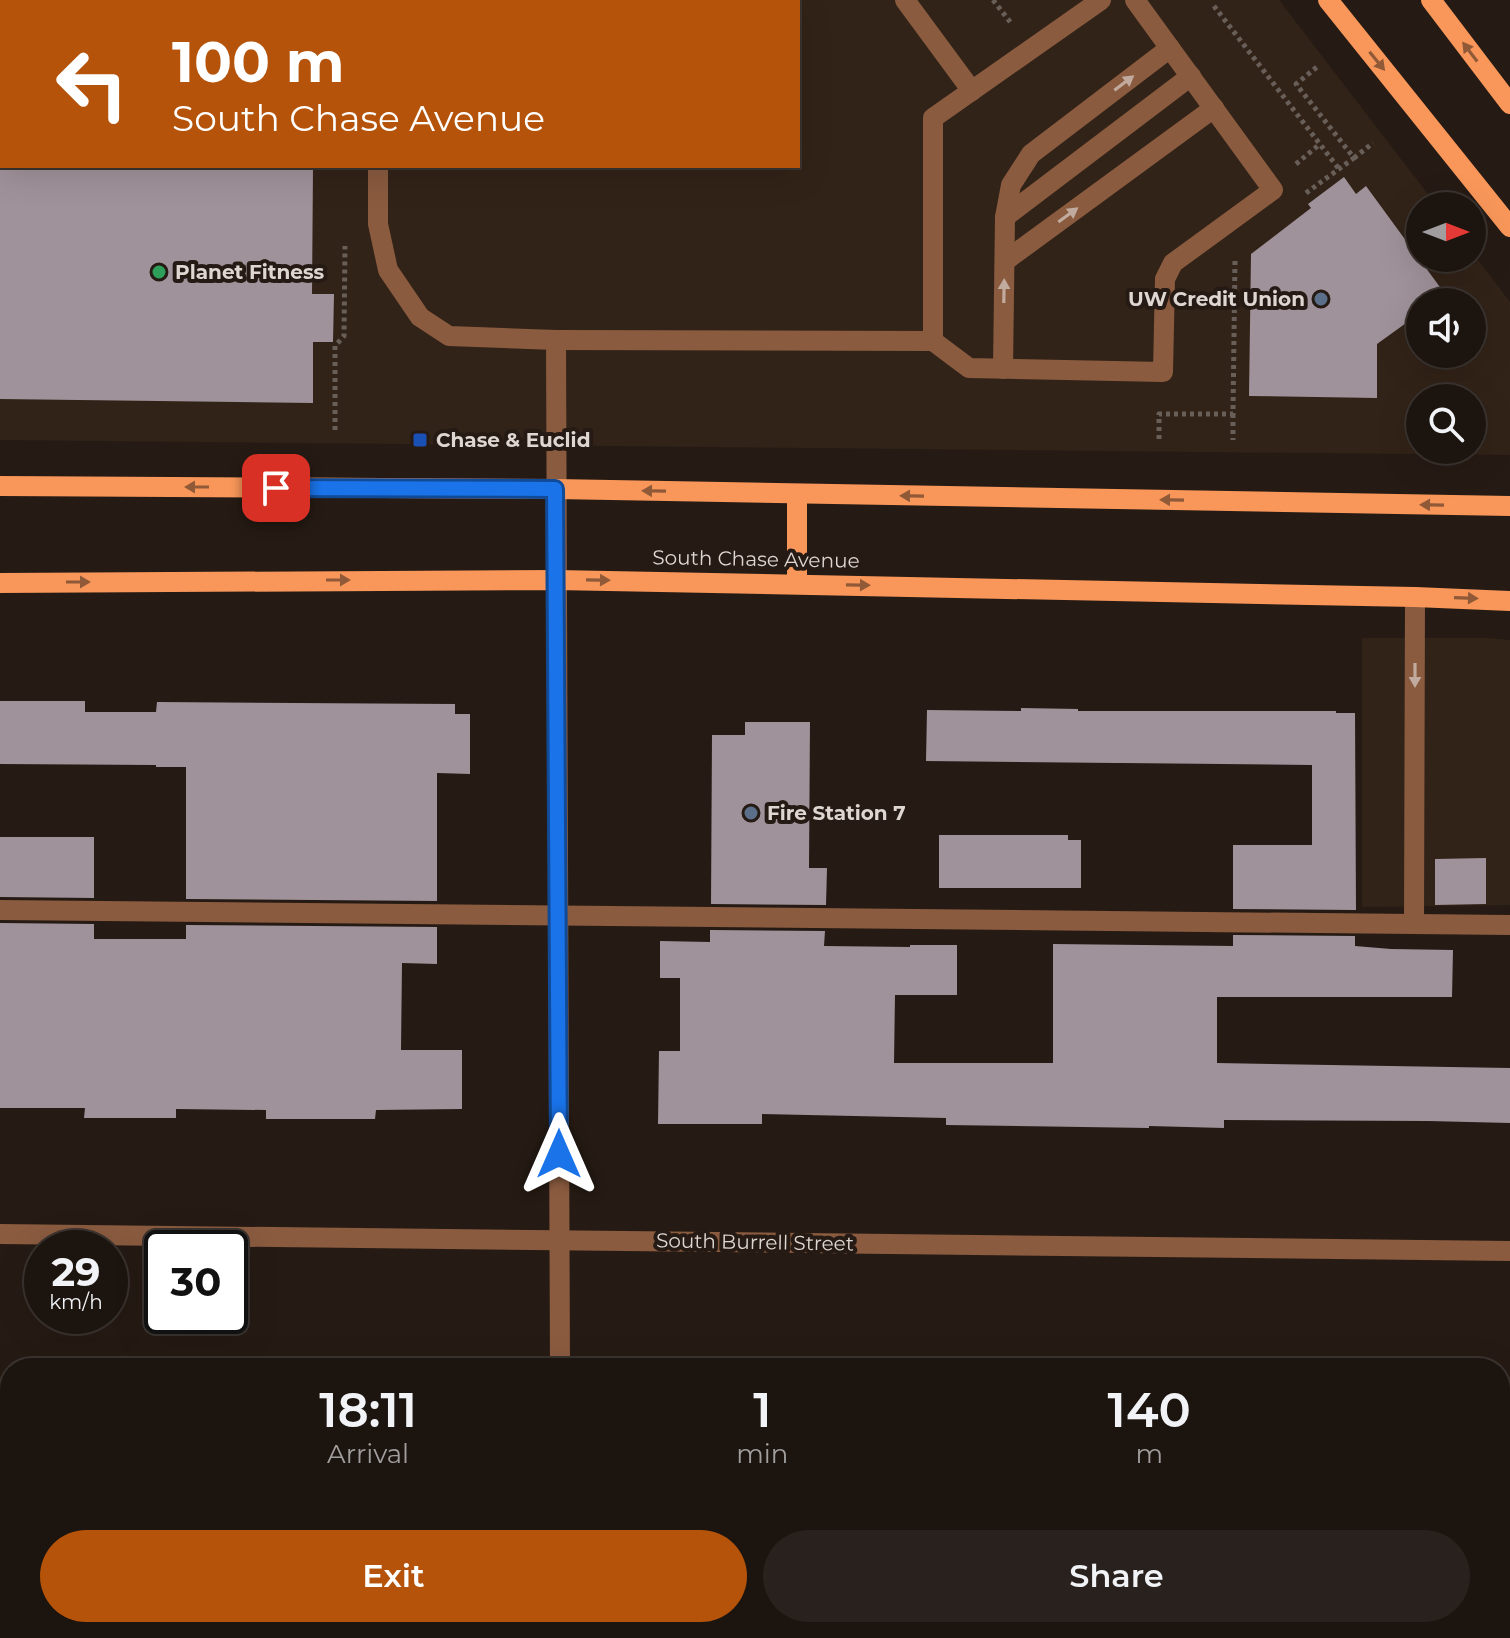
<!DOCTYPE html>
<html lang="en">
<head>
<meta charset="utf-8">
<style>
	:root { --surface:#1c140f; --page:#29211d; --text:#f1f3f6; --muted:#a09e9e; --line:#3a332f; --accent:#b45309 }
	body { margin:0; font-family:Montserrat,sans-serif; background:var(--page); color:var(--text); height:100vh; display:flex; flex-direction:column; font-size:30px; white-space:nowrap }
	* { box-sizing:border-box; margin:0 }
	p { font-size:26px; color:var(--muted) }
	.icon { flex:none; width:44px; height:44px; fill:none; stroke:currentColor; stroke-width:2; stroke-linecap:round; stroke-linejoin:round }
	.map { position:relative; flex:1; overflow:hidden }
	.sheet { position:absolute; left:0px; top:1358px; width:1510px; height:280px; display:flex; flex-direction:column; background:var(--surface); border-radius:32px 32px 0 0; box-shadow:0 8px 32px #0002,0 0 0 2px var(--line) }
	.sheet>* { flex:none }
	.top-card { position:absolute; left:0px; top:0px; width:800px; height:168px; box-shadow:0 8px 32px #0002,0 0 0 2px var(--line); background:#b45309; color:#fff; overflow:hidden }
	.needle { width:52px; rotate:90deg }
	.controls { position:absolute; left:1406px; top:192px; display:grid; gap:16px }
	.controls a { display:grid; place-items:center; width:80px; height:80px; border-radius:50%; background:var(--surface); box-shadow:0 8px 32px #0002,0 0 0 2px var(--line); font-size:40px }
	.speed { position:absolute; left:24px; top:1230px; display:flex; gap:16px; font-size:40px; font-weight:700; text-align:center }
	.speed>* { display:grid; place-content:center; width:104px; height:104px; border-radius:50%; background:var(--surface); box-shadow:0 8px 32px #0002,0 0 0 2px var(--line); line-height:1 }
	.speed small { font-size:20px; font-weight:400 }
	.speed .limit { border:4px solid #111; border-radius:12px; background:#fff; color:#111 }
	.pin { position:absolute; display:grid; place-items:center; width:68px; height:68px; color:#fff; margin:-34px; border-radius:16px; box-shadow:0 4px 12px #0006 }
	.me { position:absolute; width:88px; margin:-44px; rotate:0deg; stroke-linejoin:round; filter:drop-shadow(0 0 6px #0008) }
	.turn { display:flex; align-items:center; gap:28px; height:168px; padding:0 40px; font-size:36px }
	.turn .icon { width:104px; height:104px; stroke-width:2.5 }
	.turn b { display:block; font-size:56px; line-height:68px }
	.eta { display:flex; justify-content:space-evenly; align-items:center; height:136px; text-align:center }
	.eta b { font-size:48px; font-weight:600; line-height:56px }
	.action { display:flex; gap:16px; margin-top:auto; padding:16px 40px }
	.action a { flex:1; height:92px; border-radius:48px; background:var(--accent); color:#fff; font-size:32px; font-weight:600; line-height:92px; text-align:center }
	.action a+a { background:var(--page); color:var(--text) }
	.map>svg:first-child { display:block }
	.built { fill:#322318; fill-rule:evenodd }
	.building { fill:#a0929a }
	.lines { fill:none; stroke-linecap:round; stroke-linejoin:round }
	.path { stroke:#695f59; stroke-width:5; stroke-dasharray:4 4; stroke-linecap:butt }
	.minor { stroke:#8a5b3f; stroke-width:20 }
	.major { stroke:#f9975a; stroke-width:20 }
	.oneway { fill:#905937 }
	.oneway2 { fill:#c1ab9e }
	.route-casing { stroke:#114b97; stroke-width:20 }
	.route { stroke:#1a73e8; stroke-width:14 }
	.leisure-dot { fill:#2e9e5b; stroke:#261b14; stroke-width:3 }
	.service-dot { fill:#5c6f8a; stroke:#261b14; stroke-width:3 }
	.transit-dot { fill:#1a4fb4; stroke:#261b14; stroke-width:3 }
	.labels { text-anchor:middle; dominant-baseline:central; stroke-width:8; stroke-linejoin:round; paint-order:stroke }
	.poi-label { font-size:20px; font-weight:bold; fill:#ded6d1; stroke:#261b14; text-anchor:start }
	.street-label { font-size:20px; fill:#ded6d1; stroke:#261b14 }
</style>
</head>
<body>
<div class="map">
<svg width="1510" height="1638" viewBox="0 0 1510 1638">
	<rect width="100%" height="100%" fill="#261b14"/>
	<g class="built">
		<path d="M0 0H1279L1437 206H1420V258H1472V252L1510 302V455L0 440ZM2 2H798V166H2ZM1420 302H1472V354H1420ZM1420 398H1472V450H1420Z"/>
		<path d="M1362 638H1487L1510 640V905L1362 907Z"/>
	</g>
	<g class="building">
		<path d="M0 166H313L312 294H334L333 342H313V403L0 399Z"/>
		<path d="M1344 177 1356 194 1366 186 1445 294 1434 302H1420V313L1377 344V398L1249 396 1251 254 1311 208 1308 204Z"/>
		<path d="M0 701H85V712H156L157 702 455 704V714H470V774L437 773V901L186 899V767H156V765L0 764Z"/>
		<path d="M1021 708 1078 709V711H1336V713H1355L1356 910 1233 909V845H1312V765L926 761 927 710 1021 711Z"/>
		<path d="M745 722H810L809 868H827L826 905 711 904 712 735H745Z"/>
		<path d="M939 835H1068V840H1081V888H939Z"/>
		<path d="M0 837H94V898L0 897Z"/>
		<path d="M1486 858V904L1435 905V859Z"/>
		<path d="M0 923 94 924V939H186V925L437 927V964L402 963 401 1050H462V1109L376 1110 375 1119H266V1110L176 1109V1118H84L85 1108H0Z"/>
		<path d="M710 930 825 931 824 946 910 947V945H957V995H895L894 1063H1053V944L1233 946V935L1355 936V946L1391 949 1453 950 1452 997H1217V1063L1510 1068V1123L1428 1121 1224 1120V1128L1149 1126V1128L946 1125V1118L762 1114V1124H658L659 1051H680V978H660V941L710 942Z"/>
	</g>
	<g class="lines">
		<g class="path">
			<path d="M993 0 1011 23"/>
			<path d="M1214 6 1339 169"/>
			<path d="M1354 158 1373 143"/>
			<path d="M1296 164 1320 144"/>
			<path d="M1306 193 1354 158 1296 84 1317 67"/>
			<path d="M1233 414V440"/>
			<path d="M335 430V346L344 336 345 246"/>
			<path d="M1159 439V414H1233L1235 259"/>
		</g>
		<g class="minor">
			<path d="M905 0 972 91"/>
			<path d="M379 2V0"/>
			<path d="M378 166V224L388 270 420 317 449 336 556 340 560 1368"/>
			<path d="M1005 217 1191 76"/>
			<path d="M1005 261 1214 108"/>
			<path d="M556 340 933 341 969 368 1163 372 1165 279 1173 263 1273 190 1135 0"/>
			<path d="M933 341V118L1101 0"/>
			<path d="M1003 369 1005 217 1011 185 1031 154 1170 48"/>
			<path d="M0 910 1510 925"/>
			<path d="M1414 924 1415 597"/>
			<path d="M0 1234 1510 1251"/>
			<path d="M1500 1619H1510"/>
			<path d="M0 1624H10"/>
			<path d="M561 1628V1638"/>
		</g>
		<g class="major">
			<path d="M1328 0 1510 227"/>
			<path d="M1431 0 1510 104"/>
			<path d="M0 486 555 489 1510 506"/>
			<path d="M797 494V584"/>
			<path d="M0 583 556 580 1415 597 1510 601"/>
		</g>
	</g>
	<defs><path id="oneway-solid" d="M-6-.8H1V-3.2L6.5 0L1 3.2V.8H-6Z" transform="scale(2)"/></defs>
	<g class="oneway">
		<use href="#oneway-solid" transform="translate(1470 52) rotate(-127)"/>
		<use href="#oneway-solid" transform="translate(1377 61) rotate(51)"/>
		<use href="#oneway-solid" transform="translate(197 487) rotate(-180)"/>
		<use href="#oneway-solid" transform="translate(654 491) rotate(-179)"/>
		<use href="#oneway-solid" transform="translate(912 496) rotate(-179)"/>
		<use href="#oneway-solid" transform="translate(1172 500) rotate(-179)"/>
		<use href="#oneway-solid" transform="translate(1432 505) rotate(-179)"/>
		<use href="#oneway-solid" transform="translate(338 580)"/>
		<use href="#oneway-solid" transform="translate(598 580) rotate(1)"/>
		<use href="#oneway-solid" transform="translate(78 582)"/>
		<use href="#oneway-solid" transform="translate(858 585) rotate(1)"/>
		<use href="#oneway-solid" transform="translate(1466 598) rotate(2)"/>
	</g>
	<g class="oneway2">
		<use href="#oneway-solid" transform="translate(1124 83) rotate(-37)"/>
		<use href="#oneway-solid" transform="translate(1068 215) rotate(-36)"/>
		<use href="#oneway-solid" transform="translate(1004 291) rotate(-89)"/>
		<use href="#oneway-solid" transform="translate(1415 675) rotate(90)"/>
	</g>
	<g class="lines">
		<g class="route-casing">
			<path id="route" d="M276 488 555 489 559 1154"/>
		</g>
		<use href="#route" class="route"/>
	</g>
	<circle class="leisure-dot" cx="159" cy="272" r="8"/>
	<g class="service-dot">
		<circle cx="1321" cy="299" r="8"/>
		<circle cx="751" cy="813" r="8"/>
	</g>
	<rect class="transit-dot" x="412" y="432" width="16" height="16" rx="4"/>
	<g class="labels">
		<g class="poi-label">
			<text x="175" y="272">Planet Fitness</text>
			<text x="1305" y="299" text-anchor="end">UW Credit Union</text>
			<text x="436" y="440">Chase &amp; Euclid</text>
			<text x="767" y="813">Fire Station 7</text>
		</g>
		<g class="street-label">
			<text transform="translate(756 559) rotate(1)">South Chase Avenue</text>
			<text transform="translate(755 1242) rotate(1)">South Burrell Street</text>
		</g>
	</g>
</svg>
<div class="controls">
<a><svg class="needle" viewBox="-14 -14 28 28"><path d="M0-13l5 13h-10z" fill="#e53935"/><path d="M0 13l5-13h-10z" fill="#a09e9e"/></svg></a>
<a><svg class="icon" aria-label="sound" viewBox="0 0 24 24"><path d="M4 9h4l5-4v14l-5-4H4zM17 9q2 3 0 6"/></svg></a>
<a><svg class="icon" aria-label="search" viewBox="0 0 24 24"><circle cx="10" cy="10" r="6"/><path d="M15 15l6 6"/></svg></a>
</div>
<div class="speed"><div>29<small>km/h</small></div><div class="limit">30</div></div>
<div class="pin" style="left:276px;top:488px;background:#d93025"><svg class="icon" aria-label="arrive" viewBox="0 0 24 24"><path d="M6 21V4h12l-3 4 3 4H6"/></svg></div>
<svg class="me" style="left:559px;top:1154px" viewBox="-20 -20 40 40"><path d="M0-17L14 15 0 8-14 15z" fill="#1a73e8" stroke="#fff" stroke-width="4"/></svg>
<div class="top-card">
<div class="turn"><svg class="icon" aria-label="left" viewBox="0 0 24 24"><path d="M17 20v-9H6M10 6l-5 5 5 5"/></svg><div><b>100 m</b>South Chase Avenue</div></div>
</div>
<section class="sheet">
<div class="eta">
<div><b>18:11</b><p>Arrival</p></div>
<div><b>1</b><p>min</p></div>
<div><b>140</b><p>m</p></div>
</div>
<div class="action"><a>Exit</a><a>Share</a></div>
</section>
</div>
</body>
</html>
